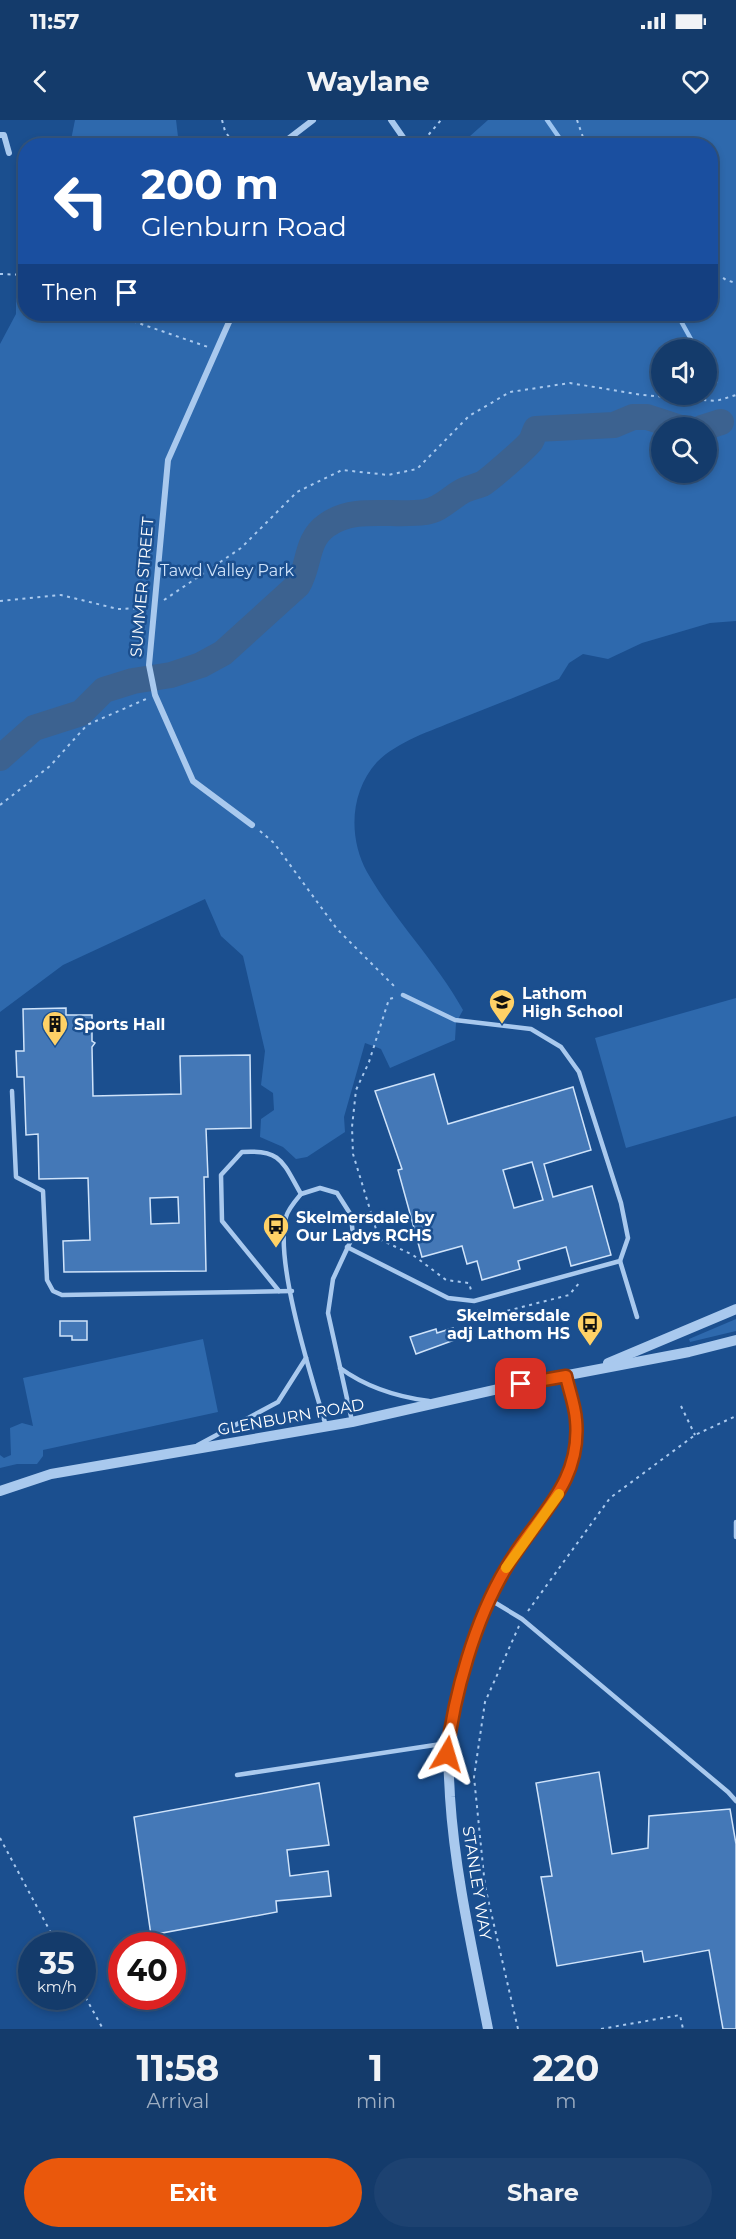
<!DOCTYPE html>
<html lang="en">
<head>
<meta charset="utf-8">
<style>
	:root { --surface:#143b6b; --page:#1d4271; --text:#f1f3f6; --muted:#9dadc1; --line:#33557e; --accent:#ea580c }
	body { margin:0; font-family:Montserrat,sans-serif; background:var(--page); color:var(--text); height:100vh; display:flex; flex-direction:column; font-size:22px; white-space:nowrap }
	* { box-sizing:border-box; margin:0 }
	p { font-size:20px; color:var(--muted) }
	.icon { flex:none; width:33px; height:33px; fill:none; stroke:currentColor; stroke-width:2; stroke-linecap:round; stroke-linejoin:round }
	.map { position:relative; height:1909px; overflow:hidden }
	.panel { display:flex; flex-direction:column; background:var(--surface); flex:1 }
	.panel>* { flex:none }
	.hud { position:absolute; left:18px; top:18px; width:700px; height:183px; border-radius:24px; box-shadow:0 3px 9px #0003,0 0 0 2px var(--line); background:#1a4fa0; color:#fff; overflow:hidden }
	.controls { position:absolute; left:651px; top:219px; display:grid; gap:12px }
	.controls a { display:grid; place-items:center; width:66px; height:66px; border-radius:50%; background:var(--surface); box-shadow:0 3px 9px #0003,0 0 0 2px var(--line); font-size:30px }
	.speed { position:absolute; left:18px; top:1812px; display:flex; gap:12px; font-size:30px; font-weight:700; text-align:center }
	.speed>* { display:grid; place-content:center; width:78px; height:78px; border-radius:50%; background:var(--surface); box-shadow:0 3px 9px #0003,0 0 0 2px var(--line); line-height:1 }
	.speed small { font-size:15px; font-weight:400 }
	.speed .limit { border:9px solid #d22; background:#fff; color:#111 }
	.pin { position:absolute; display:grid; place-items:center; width:51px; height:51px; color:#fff; margin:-26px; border-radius:12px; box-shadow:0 3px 9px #0006 }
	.me { position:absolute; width:66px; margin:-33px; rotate:7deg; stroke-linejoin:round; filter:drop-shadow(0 0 4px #0008) }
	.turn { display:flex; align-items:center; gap:21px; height:126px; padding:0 24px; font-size:27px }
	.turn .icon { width:78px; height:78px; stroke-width:2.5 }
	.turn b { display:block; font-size:42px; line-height:51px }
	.then { display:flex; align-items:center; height:57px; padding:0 24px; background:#0003; gap:12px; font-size:22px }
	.eta { display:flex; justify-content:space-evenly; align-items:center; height:102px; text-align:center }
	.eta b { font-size:36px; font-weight:700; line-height:42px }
	.action { display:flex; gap:12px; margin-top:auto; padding:12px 24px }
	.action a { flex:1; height:69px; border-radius:36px; background:var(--accent); color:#fff; font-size:24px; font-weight:700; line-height:69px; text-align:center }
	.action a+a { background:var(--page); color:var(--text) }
	.status { display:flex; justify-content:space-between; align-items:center; height:42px; padding:0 30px; background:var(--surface); direction:ltr }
	.status svg { height:16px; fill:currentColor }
	header { display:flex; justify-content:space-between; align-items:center; height:78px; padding:0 24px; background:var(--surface); font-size:27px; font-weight:700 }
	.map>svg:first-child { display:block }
	.green { fill:#2e69ad; fill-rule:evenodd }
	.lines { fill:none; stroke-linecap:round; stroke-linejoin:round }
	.stream { stroke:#9cc4f0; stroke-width:4.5 }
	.river { stroke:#3c6290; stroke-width:26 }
	.building { fill:#4478b7; stroke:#cfe3fa; stroke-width:1.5; fill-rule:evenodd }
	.path { stroke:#a9c9ee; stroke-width:2; stroke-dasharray:3 4.5; stroke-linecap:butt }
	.service { stroke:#a9c9ee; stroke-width:4.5 }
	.minor { stroke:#a9c9ee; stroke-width:6 }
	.tertiary { stroke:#a9c9ee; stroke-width:10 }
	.route-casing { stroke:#983908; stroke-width:15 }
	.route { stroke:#ea580c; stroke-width:10 }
	.slow { stroke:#f59e0b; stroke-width:10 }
	.labels { text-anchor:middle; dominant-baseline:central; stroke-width:5; stroke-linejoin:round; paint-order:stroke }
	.park-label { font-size:16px; fill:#cfe3fa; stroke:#1b4f8f }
	.street-label { font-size:16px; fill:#fff; stroke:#1b4f8f }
	.poi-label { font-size:16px; font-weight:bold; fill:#fff; stroke:#1b4f8f; text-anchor:start }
</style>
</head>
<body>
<div class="status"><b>11:57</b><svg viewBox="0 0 49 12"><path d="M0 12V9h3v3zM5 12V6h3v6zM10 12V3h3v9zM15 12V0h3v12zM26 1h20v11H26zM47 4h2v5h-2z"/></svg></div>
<header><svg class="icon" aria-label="back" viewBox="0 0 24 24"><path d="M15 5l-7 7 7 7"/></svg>Waylane<svg class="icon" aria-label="heart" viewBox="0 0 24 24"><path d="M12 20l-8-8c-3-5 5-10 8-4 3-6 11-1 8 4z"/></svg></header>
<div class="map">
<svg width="736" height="1909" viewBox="0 0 736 1909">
	<rect width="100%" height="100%" fill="#1b4f8f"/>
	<g class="green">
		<path d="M75 0H176L179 25H70Z"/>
		<path d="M488 0H736V501L710 503 642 523 608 539 583 534 569 543 559 559C525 573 491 587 457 600 431 611 398 621 377 642 350 672 348 717 367 752 395 801 436 841 463 890L456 903 455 920 390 948 381 929 365 923 344 997 345 1012 307 1037 296 1039 283 1027 260 1017 261 999 274 990 273 973 261 965 265 931 243 836 221 816 205 779 63 845 0 892V224L16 194V151H25L26 194H711V26L460 25ZM662 230H706V274H662ZM662 308H706V352H662Z"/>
		<path d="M736 878V996L626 1028 595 918Z"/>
		<path d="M736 1199V1211L690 1222 689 1219Z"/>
		<path d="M203 1219 218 1292 43 1330V1336L37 1344H17L0 1348V1335L4 1338 11 1335 10 1308 22 1303 33 1306 23 1258Z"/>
	</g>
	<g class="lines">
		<g class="stream">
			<path d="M547 0 565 26"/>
			<path d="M677 194 697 230"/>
			<path d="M706 247 715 262"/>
		</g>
		<g class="river">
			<path d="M702 308 721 302"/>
			<path d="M0 638 34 608 81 593 104 570 133 561 171 555 201 545 223 533 298 465C310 446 305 420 327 405 355 385 393 397 425 392 440 390 449 379 461 372 467 368 475 367 482 364 488 361 527 327 531 321 533 318 534 313 536 309L614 305 633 297H647L681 308"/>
		</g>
	</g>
	<g class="building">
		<path d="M66 888V895H92V921L95 923 92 927 93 976 181 974 180 936 250 935 251 1008 206 1009 208 1057H204L206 1151 64 1152 63 1121 90 1120 88 1058 39 1059 38 1014 26 1015 24 957H17L16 931H24L23 889ZM178 1077 179 1103 151 1104 150 1078Z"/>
		<path d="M434 954 448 1004 573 967 591 1030 544 1044 553 1077 592 1066 611 1135 571 1146 566 1127 518 1141 520 1149 482 1160 477 1141 467 1144 462 1126 422 1137 398 1050 402 1049 375 971ZM532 1042 543 1080 514 1088 503 1050Z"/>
		<path d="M60 1201H87V1220H72V1216H60Z"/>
		<path d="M453 1208 457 1219 416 1234 410 1217 436 1209 437 1213Z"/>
		<path d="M599 1652 612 1734 648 1728 649 1696 730 1689 736 1724V1909H723L709 1830 644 1842 642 1831 557 1846 541 1757 552 1756 536 1663Z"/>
		<path d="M319 1663 329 1725 287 1730 290 1756 328 1751 331 1776 276 1781 277 1792 151 1815 134 1697Z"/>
	</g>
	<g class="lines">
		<g class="path">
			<path d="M222 0 225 11 235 26"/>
			<path d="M577 0 586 26"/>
			<path d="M419 26 441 0"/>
			<path d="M711 149 726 160 736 163"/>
			<path d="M0 154 26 155"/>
			<path d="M112 194 208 227"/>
			<path d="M164 480 241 428 297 372 342 350 388 355 417 349 469 296 510 272 570 263 642 275 716 281 736 275"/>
			<path d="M0 481 61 475 118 489 143 488"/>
			<path d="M0 685 50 646 87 605 146 579"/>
			<path d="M260 711 274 723 337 809 397 869"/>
			<path d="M393 878 389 879 369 942 356 970 352 1007 353 1034 379 1119 413 1135 446 1160 469 1163 471 1170"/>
			<path d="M477 1190 479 1198 569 1175 580 1162"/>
			<path d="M681 1286 695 1315"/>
			<path d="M528 1491 610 1378 695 1315 736 1296"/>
			<path d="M0 1718 58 1826"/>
			<path d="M82 1871 103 1909"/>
			<path d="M518 1909 485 1766 474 1657 485 1582 519 1506"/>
			<path d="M601 1909 680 1895 683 1909"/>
		</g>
		<g class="service">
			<path d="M12 971 16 1057 43 1071 47 1160 53 1171 62 1175 292 1171"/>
			<path d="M347 1127 448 1178 474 1181 620 1141 628 1118 621 1083 579 952 561 927 531 909 455 900 403 875"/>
			<path d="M620 1141 637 1197"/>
			<path d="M279 1171 222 1101 221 1055 242 1032C282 1029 283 1043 301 1074"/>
			<path d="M340 1248C366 1267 398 1277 429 1281"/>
			<path d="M326 1306C312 1259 274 1142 286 1097 288 1089 296 1080 301 1074L320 1068 337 1073 351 1095 353 1116 333 1159 328 1193 352 1301"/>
			<path d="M198 1325 278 1282 306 1238"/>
			<path d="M736 1402V1417"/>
			<path d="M489 1479 522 1499 728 1672 736 1681"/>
			<path d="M237 1655 448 1623"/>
		</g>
		<g class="minor">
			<path d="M391 0 409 26"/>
			<path d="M0 15H4L9 33"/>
			<path d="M269 26 287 20 313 0"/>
			<path d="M236 194 229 202 168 340 149 545 155 575 193 661 252 705"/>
		</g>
		<g class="tertiary">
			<path d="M608 1243 736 1189"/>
			<path d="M0 1371 51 1354 352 1302 521 1264 689 1232 736 1220"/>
			<path d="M488 1909C473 1832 455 1755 450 1677 449 1652 446 1629 451 1604 461 1552 479 1493 506 1447 536 1397 583 1363 576 1300 575 1285 569 1270 566 1256"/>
		</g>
	</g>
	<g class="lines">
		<g class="route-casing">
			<path id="route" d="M447 1634C454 1574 475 1500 506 1448 535 1397 582 1365 576 1300 575 1285 569 1270 566 1256L521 1264"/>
		</g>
		<use href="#route" class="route"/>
		<path class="slow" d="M506 1448 559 1374"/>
	</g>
	<defs>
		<g id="school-pin" transform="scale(1.35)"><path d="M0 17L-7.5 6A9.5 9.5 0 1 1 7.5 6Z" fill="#ffd166" stroke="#1b4f8f"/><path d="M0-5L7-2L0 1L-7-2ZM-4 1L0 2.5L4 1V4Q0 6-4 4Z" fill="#111"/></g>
		<g id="building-pin" transform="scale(1.35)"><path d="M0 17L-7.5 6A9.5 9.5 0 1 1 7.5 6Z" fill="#ffd166" stroke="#1b4f8f"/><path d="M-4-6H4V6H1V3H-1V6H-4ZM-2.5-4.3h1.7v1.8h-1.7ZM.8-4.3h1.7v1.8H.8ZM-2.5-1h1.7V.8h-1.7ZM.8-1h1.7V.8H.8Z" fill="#111"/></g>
		<g id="bus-pin" transform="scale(1.35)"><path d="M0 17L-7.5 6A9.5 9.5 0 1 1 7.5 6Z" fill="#ffd166" stroke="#1b4f8f"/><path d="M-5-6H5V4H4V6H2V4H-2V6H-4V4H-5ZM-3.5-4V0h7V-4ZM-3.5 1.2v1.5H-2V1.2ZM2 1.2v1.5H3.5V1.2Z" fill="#111"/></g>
	</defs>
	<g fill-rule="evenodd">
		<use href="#school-pin" x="502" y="882"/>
		<use href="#building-pin" x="55" y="904"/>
		<use href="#bus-pin" x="276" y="1106"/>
		<use href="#bus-pin" x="590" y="1204"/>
	</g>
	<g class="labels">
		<g class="park-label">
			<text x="227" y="450">Tawd Valley Park</text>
		</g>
		<g class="street-label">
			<text transform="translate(142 467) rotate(-85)">SUMMER STREET</text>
			<text transform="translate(291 1297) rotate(-10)">GLENBURN ROAD</text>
			<text transform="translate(477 1763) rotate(81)">STANLEY WAY</text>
		</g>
		<g class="poi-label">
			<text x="522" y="873">Lathom<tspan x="522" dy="18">High School</tspan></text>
			<text x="74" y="904">Sports Hall</text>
			<text x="296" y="1097">Skelmersdale by<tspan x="296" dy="18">Our Ladys RCHS</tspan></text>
			<text x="570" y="1195" text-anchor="end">Skelmersdale<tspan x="570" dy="18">adj Lathom HS</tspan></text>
		</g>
	</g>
</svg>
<div class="controls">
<a><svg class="icon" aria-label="sound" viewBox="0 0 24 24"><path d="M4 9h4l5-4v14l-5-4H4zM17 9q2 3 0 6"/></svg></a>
<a><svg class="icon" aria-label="search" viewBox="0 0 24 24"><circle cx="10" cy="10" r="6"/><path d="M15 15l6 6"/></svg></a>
</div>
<div class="speed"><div>35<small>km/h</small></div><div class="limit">40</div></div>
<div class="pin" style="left:521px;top:1264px;background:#d93025"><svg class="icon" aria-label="arrive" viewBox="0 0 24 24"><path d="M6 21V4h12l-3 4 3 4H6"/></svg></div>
<svg class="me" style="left:447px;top:1634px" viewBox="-20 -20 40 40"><path d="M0-17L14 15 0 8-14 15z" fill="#ea580c" stroke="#fff" stroke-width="4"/></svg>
<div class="hud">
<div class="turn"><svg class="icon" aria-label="left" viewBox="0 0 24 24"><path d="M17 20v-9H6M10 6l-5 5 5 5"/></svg><div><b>200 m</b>Glenburn Road</div></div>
<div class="then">Then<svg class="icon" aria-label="arrive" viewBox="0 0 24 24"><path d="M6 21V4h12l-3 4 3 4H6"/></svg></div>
</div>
</div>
<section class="panel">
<div class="eta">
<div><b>11:58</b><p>Arrival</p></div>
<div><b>1</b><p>min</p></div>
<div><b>220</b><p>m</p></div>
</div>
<div class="action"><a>Exit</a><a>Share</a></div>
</section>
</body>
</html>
